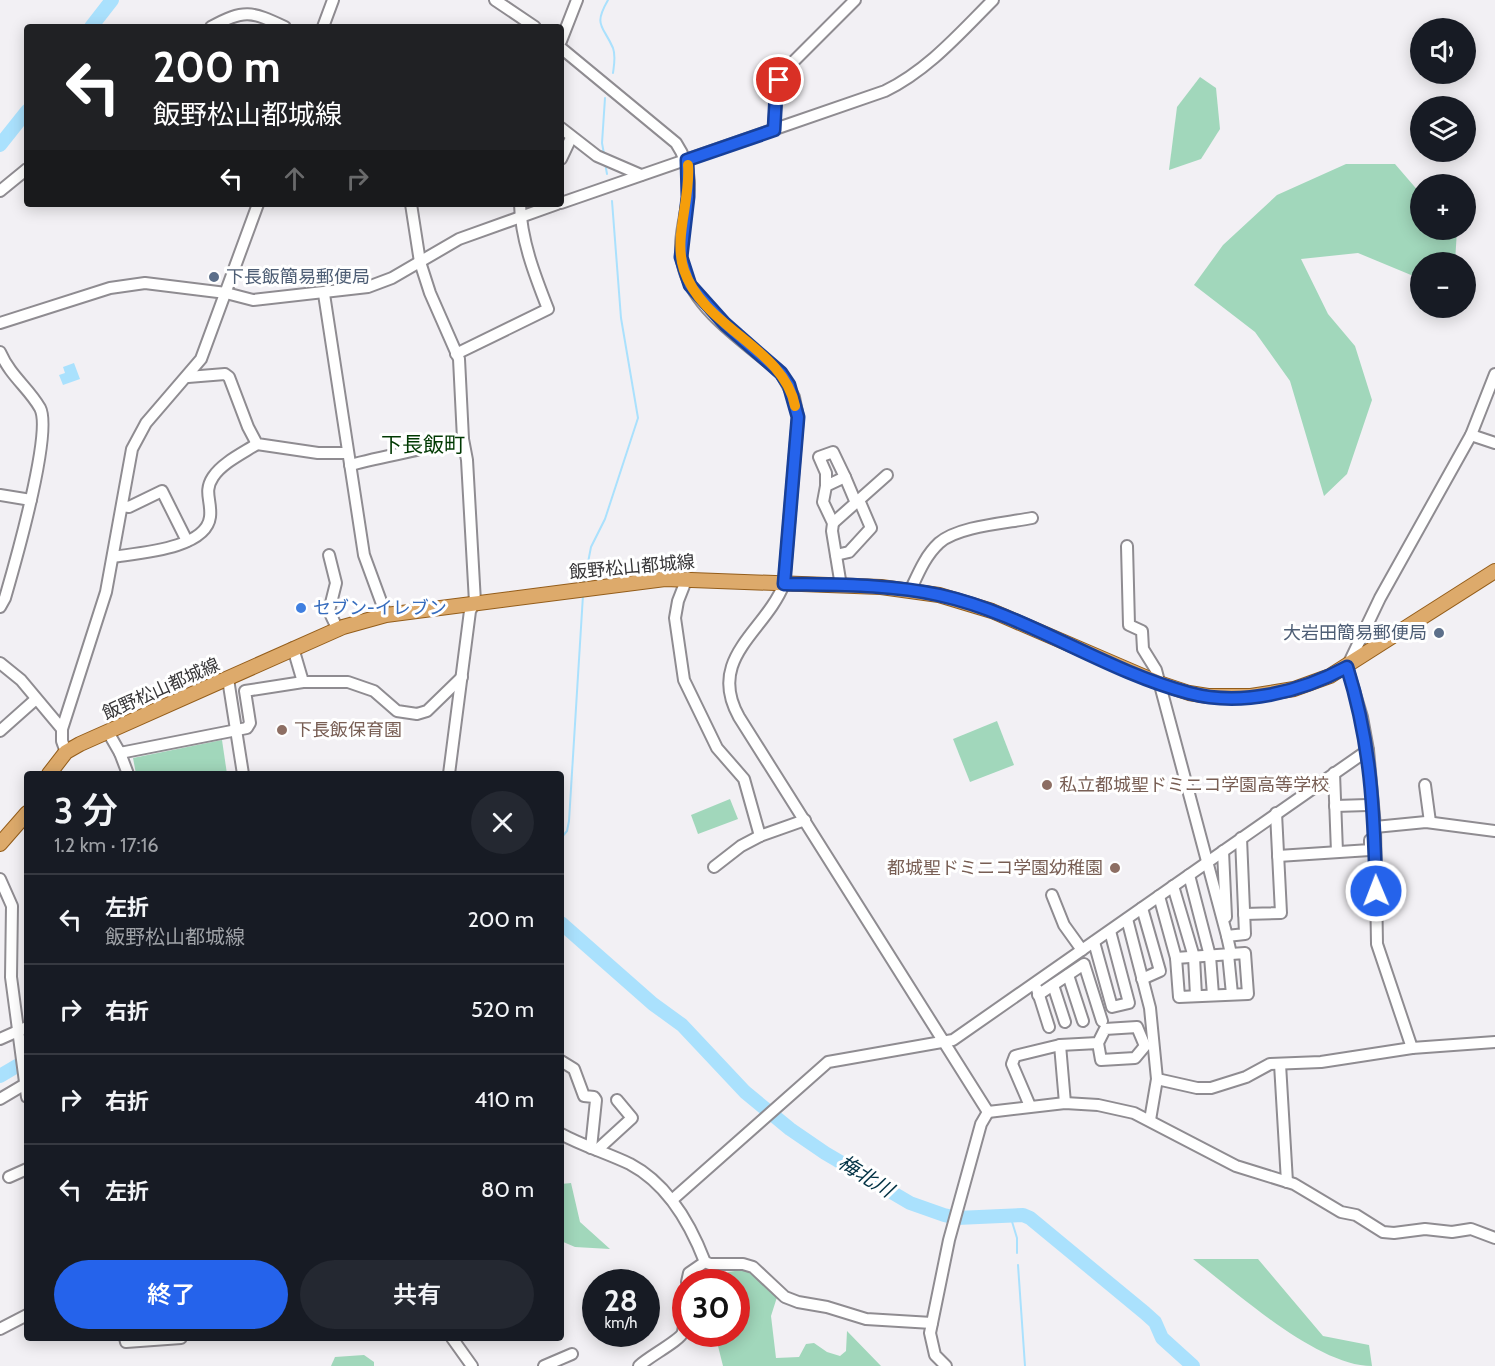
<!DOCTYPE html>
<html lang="ja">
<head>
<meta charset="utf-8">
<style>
	:root { --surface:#171b24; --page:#242831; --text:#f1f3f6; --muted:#9ea1a6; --line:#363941; --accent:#2563eb }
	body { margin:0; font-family:Cabin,"Noto Sans JP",sans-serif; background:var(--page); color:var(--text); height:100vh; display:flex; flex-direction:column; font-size:22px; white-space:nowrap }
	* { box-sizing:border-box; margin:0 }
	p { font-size:20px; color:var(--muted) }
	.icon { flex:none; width:33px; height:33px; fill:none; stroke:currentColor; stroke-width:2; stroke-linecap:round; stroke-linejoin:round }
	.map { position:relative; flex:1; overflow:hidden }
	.drawer { position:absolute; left:24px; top:771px; width:540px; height:570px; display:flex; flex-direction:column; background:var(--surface); border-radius:6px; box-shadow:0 3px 15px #0003 }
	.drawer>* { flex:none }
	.guide { position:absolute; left:24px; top:24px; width:540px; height:183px; border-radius:6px; box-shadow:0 3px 15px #0003; background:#202124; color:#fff; overflow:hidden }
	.fabs { position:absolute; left:1410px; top:18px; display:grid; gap:12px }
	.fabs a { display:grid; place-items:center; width:66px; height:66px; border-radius:50%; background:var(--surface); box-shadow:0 3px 15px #0003; font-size:30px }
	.speed { position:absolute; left:582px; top:1269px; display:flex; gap:12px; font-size:30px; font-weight:700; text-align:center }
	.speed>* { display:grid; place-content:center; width:78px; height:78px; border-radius:50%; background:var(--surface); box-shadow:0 3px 15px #0003; line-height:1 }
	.speed small { font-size:15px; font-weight:400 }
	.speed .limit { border:9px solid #d22; background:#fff; color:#111 }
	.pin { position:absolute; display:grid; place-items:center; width:51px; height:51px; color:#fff; margin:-26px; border:3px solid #fff; border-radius:50%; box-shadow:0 2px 6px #0007 }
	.me { position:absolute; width:66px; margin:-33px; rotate:359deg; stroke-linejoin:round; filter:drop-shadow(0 0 4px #0008) }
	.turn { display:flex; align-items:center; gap:21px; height:126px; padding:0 30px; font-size:27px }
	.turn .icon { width:78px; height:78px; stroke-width:2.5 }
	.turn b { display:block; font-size:42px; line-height:51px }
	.lanes { display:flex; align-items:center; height:57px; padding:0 30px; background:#0003; justify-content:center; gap:30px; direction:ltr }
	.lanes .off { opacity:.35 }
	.round { display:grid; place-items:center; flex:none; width:63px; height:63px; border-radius:32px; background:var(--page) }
	.overview { display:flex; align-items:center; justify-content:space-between; height:102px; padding:0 30px }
	h1 { font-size:36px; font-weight:600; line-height:45px }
	.primary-button { display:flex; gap:12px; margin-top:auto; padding:12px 30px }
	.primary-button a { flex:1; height:69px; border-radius:36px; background:var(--accent); color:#fff; font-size:24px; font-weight:600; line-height:69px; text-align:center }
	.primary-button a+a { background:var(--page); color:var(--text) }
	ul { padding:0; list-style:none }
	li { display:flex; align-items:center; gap:18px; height:90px; padding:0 30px; border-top:2px solid var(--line) }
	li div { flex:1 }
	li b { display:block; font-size:22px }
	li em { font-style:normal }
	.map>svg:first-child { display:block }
	.green { fill:#a1d7bb }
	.water { fill:#aae1fd }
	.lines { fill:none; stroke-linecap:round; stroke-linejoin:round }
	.stream { stroke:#aae1fd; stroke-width:2 }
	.river { stroke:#aae1fd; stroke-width:14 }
	.minor-casing { stroke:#8f8c91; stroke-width:14 }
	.major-casing { stroke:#945d1a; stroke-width:16 }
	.minor { stroke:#fff; stroke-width:10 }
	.major { stroke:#ddaa6b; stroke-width:14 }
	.route-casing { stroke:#184099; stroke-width:15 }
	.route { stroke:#2563eb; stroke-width:10 }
	.slow { stroke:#f59e0b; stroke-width:10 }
	.service-dot { fill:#5c6f8a; stroke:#fff; stroke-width:2 }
	.shop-dot { fill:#3f7fe0; stroke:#fff; stroke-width:2 }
	.education-dot { fill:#8d6e63; stroke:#fff; stroke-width:2 }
	.labels { text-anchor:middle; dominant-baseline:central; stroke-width:6; stroke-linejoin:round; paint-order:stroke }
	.service-label { font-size:18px; fill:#4e5e75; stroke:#fff; text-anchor:start }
	.street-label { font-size:18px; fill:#383739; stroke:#fff }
	.shop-label { font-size:18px; fill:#366cbe; stroke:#fff; text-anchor:start }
	.education-label { font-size:18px; fill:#785e54; stroke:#fff; text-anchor:start }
	.water-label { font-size:20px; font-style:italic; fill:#023244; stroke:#fff }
	.quarter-label { font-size:21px; fill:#003902; stroke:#fff }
</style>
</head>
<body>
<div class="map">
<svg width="1495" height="1366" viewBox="0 0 1495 1366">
	<rect width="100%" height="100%" fill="#f2f0f4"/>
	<g class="green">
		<path d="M1200 77 1216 88 1220 129 1201 159 1169 170 1177 107Z"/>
		<path d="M1346 164H1395L1420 193V230H1457L1455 262H1420V273L1411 275 1358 253 1301 259 1328 314 1355 346 1372 400 1347 474 1324 496 1290 381 1255 332 1194 285 1223 245 1277 195Z"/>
		<path d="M997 721 1014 765 970 782 953 739Z"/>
		<path d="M222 740 227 774H136L133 758Z"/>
		<path d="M730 799 738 819 698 834 691 815Z"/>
		<path d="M571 1183 580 1222 610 1249 575 1247 561 1241V1184Z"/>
		<path d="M1193 1259H1258L1323 1336 1369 1345 1372 1366C1317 1366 1236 1292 1193 1259Z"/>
		<path d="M742 1270 750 1271 778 1294 771 1316 776 1358 799 1357 806 1344 814 1343 827 1352 840 1356 846 1351 847 1331 881 1366H723L715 1334H736V1282H719L728 1272Z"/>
		<path d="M364 1355 374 1362V1366H331L335 1357Z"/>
	</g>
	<path class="water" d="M74 363 80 379 63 385 59 375 65 373 63 367Z"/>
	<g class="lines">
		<g class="stream">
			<path d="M608 0C593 26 603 25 613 48 616 56 614 65 613 73"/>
			<path d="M604 154 602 143 605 98"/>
			<path d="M605 163 607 174"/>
			<path d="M584 583 591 547 605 519 638 418 621 318 612 201"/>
			<path d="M561 838 567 831 569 821 583 595"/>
			<path d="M1010 1215 1017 1238V1253"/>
			<path d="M1018 1265 1025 1366"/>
		</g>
		<g class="river">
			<path d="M91 27 112 0"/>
			<path d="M0 145 27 111"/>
			<path d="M561 923 653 1004 682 1025 745 1092 790 1129 825 1153 910 1203 944 1215 957 1218 1023 1215 1030 1218 1145 1313 1155 1322 1162 1338 1193 1366"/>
			<path d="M0 1076 27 1060"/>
		</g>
		<g class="minor-casing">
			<g id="minor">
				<path d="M495 0 535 27"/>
				<path d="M211 27C244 9 251 11 285 27"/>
				<path d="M323 27 333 0"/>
				<path d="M561 41 577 0"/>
				<path d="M561 48 676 143C707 189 671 224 684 269 696 312 748 344 781 373L794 397 798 417 784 584C765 632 706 658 739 717L988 1112"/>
				<path d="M561 128 597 156 641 175"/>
				<path d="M774 130 776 94 783 72 855 0"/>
				<path d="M561 159 571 138"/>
				<path d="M0 191 27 169"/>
				<path d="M561 203 885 91C928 70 959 34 993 0"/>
				<path d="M411 204 420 262 430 293 459 359 463 439 467 460 475 602 470 611 449 774"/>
				<path d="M324 294 364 555 386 615"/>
				<path d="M0 323 110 288 145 283 226 293 253 300 368 287 392 278 459 239 557 204"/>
				<path d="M0 352C11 377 28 387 40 408 53 432 14 567 5 598L0 607"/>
				<path d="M456 354 548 309C535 276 521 240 520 204"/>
				<path d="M188 377 225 374 229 377 248 427 257 444 318 453H348"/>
				<path d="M1471 435 1495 443"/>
				<path d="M350 465C388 455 426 449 463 439"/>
				<path d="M845 477 856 503"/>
				<path d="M826 486V473L819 457 833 452 845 477 826 486 823 502 833 523 832 531 841 586"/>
				<path d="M0 495 31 500"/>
				<path d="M122 506 129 507 162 491 187 541"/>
				<path d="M833 523 887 475"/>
				<path d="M1127 546 1129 625 1142 631 1143 649 1156 670 1227 936"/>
				<path d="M329 555 336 583 329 611 338 630"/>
				<path d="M836 555 849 552 871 528 859 500"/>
				<path d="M113 557C138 553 206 549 210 517 212 501 203 492 213 477 222 463 243 453 257 444"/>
				<path d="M687 578 678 601 675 618 684 680 717 748 744 779 760 836 805 820"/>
				<path d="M910 591C918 574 925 556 939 543 958 526 1007 523 1032 518"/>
				<path d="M293 648 303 682"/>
				<path d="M0 663 21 680 62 729"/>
				<path d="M228 679 243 774"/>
				<path d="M0 731 36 699"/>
				<path d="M108 732 120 753 247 728 250 723 245 691 303 682H348L374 691 397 711 417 714 427 711 462 677"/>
				<path d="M66 752 62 741V729L106 592 132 449 146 423 201 359 258 204"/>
				<path d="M120 753 128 774"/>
				<path d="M1334 773 1337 852"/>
				<path d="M1425 785 1430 822"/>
				<path d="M1335 806 1368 805"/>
				<path d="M1375 827 1426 822 1495 831"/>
				<path d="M1223 851 1226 917"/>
				<path d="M1278 856 1370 850V840"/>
				<path d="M714 867 741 846 760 836"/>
				<path d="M1189 875 1210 956 1213 995"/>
				<path d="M0 879 12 906 11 977 27 1097"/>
				<path d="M1173 886 1194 957 1196 996"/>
				<path d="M1052 895 1064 925 1082 950"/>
				<path d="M1159 896 1176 958 1231 954 1227 936 1245 934 1241 838"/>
				<path d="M1142 908 1160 971 1142 979"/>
				<path d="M1244 914 1281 913 1276 813"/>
				<path d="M1127 919 1150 1008 1157 1079 1150 1120"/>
				<path d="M1094 942 1112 1007 1129 1003 1110 931"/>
				<path d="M1228 954 1232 994"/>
				<path d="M1176 958 1179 997 1248 994 1245 953 1231 954"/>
				<path d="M1068 975 1083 1021"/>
				<path d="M1053 985 1065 1022"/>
				<path d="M1037 989 1049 1027"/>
				<path d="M1038 995 1084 964 1102 1021"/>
				<path d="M0 1039 27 1027"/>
				<path d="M1060 1045 1065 1103"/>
				<path d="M1412 1048 1377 944 1375 827 1368 750 1362 717 1347 667 1380 598 1471 435 1495 374"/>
				<path d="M561 1061 574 1069 584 1096 594 1097 596 1100 591 1148"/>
				<path d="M1280 1064 1287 1182"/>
				<path d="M1157 1079 1197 1088H1211L1246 1077 1270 1064 1321 1062 1412 1048 1495 1042"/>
				<path d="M0 1099 27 1083"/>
				<path d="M1030 1106 1012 1064 1015 1056 1060 1045 1098 1043 1105 1029 1137 1027 1145 1046 1135 1058 1101 1060 1098 1043"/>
				<path d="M988 1112 1065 1103 1098 1105 1134 1113 1236 1166 1294 1184 1341 1212 1356 1215 1383 1232 1394 1233 1425 1229 1452 1232 1471 1229 1495 1238"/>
				<path d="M561 1134C583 1146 607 1153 630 1164 668 1184 690 1223 705 1262L710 1264H743L753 1267 785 1297 798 1302 827 1307 866 1319 932 1323"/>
				<path d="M597 1150 632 1118 617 1100"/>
				<path d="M9 1177 27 1169"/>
				<path d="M672 1200 828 1062 953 1040 1368 750"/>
				<path d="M687 1282 689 1273 705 1262"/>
				<path d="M0 1329 27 1315"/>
				<path d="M125 1338 126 1342 181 1338"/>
				<path d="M452 1338 472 1366"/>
				<path d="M544 1366 572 1354"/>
				<path d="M639 1366C648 1357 681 1340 683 1332 685 1322 685 1310 686 1299"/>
				<path d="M946 1366 935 1355 930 1333 949 1240 981 1124 988 1112"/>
			</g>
		</g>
		<g class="major-casing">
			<g id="major">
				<path d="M49 774 66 752 80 744 343 627 386 615 665 579 881 587 939 595 992 611 1159 683 1189 693 1208 696H1251L1294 689 1330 676 1495 571"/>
				<path d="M0 844 27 813"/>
			</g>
		</g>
		<use href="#minor" class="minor"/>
		<use href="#major" class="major"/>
	</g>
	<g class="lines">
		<g class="route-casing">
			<path id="route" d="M779 80 776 94 774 130 687 160 688 197 681 257 690 285 725 324 781 373 789 385 798 417 784 584C835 585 889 584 939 595 1026 614 1102 670 1189 693 1241 707 1301 692 1347 667 1371 744 1374 810 1376 891"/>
		</g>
		<use href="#route" class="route"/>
		<path class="slow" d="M688 165C691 199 673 238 684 270 703 328 784 348 795 406"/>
	</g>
	<g class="service-dot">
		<circle cx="214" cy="277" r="6"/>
		<circle cx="1439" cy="633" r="6"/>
	</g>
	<circle class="shop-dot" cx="301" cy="608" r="6"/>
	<g class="education-dot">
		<circle cx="282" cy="730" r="6"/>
		<circle cx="1047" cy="785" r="6"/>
		<circle cx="1115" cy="868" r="6"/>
	</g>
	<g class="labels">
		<g class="service-label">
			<text x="226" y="277">下長飯簡易郵便局</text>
			<text x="1427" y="633" text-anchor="end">大岩田簡易郵便局</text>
		</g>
		<g class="street-label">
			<text transform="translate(632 567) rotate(-5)">飯野松山都城線</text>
			<text transform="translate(161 689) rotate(-24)">飯野松山都城線</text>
		</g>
		<g class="shop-label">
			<text x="313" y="608">セブン-イレブン</text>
		</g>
		<g class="education-label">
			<text x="294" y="730">下長飯保育園</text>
			<text x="1059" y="785">私立都城聖ドミニコ学園高等学校</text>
			<text x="1103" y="868" text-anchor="end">都城聖ドミニコ学園幼稚園</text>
		</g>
		<g class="water-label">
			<text transform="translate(866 1176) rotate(32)">梅北川</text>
		</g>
		<g class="quarter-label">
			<text x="423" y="444">下長飯町</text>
		</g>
	</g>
</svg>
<div class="fabs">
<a><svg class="icon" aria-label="sound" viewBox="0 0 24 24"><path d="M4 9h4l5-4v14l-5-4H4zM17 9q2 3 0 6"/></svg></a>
<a><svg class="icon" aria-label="layers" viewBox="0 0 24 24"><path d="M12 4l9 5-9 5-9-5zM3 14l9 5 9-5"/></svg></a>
<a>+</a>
<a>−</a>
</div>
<div class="speed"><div>28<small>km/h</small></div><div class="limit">30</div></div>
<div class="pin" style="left:779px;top:80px;background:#d93025"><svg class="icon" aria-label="arrive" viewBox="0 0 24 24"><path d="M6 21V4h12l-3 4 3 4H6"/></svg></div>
<svg class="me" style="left:1376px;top:891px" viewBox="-20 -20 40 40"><circle r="17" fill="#2563eb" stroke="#fff" stroke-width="3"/><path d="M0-11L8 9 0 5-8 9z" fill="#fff"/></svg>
<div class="guide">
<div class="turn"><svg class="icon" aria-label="left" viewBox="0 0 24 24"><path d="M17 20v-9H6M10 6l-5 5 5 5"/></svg><div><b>200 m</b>飯野松山都城線</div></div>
<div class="lanes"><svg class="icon" aria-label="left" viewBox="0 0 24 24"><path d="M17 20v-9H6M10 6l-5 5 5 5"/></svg><svg class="icon off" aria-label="ahead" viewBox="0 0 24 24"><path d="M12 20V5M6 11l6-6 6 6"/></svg><svg class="icon off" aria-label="right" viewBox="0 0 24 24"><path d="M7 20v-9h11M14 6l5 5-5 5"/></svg></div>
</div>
<section class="drawer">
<div class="overview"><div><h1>3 分</h1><p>1.2 km · 17:16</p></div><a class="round"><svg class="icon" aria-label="close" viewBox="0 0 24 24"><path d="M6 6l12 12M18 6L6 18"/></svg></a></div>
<ul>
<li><svg class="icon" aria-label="left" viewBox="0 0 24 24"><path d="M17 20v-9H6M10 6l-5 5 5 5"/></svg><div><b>左折</b><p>飯野松山都城線</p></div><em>200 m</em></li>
<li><svg class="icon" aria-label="right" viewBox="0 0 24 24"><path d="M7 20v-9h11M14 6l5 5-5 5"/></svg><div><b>右折</b></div><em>520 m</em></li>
<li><svg class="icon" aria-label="right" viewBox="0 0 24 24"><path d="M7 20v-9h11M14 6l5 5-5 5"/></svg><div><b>右折</b></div><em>410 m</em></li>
<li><svg class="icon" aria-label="left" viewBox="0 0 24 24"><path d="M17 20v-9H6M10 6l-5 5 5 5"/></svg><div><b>左折</b></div><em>80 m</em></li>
</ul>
<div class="primary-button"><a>終了</a><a>共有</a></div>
</section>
</div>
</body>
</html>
